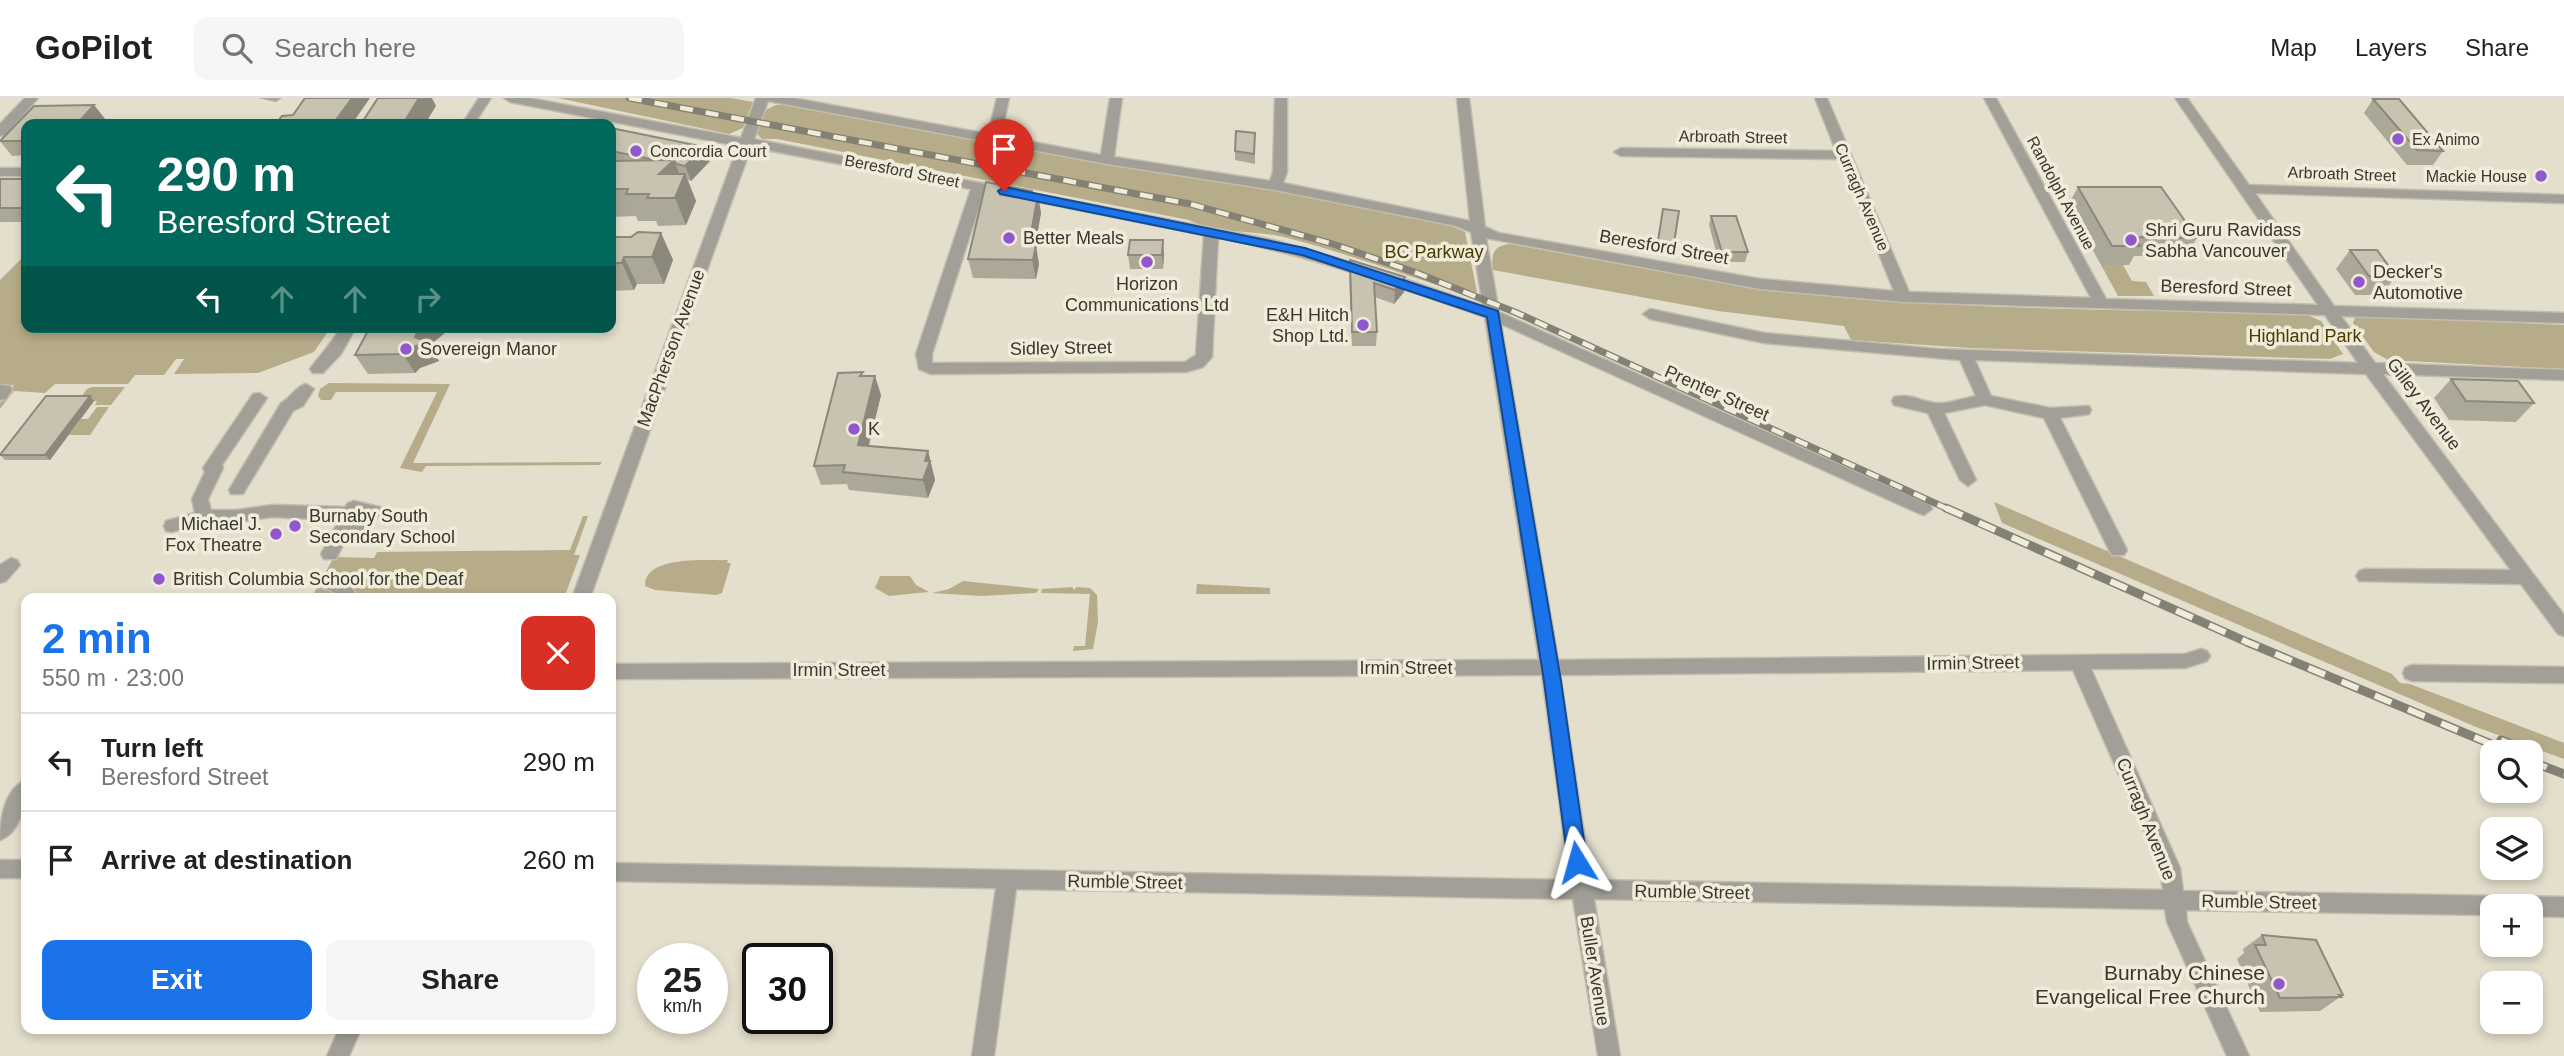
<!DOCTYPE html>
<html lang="en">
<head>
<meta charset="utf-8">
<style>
	:root { --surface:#fff; --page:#f6f6f6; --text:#202124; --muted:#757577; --line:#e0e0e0; --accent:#1a73e8 }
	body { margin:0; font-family:Arial,sans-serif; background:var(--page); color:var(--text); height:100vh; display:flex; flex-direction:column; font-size:26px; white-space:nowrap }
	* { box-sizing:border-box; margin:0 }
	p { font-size:23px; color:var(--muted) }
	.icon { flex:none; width:38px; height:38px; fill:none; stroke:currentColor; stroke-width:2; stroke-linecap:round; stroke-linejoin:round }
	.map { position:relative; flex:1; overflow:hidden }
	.panel { position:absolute; left:21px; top:495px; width:595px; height:441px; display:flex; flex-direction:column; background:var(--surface); border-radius:14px; box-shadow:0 4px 10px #0003 }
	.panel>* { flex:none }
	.banner { position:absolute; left:21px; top:21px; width:595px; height:214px; border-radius:14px; box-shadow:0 4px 10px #0003; background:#00695c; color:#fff; overflow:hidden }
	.buttons { position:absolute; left:2480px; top:642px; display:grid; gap:14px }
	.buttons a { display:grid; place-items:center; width:63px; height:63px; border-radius:14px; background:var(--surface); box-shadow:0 4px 10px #0003; font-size:35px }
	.speed { position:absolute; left:637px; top:845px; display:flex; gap:14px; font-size:35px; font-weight:700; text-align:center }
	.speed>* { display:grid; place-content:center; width:91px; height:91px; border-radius:50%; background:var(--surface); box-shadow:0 4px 10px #0003; line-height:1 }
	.speed small { font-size:18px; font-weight:400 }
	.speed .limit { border:4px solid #111; border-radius:10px; background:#fff; color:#111 }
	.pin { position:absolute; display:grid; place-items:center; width:60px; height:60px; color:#fff; margin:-72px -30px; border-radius:50% 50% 50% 0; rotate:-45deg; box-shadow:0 0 7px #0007 }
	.pin .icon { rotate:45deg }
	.me { position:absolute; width:77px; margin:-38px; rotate:352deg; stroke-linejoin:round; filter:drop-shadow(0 0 5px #0008) }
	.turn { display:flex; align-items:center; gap:24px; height:147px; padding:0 21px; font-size:32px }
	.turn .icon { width:91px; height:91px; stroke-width:2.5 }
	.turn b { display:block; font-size:49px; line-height:60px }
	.lanes { display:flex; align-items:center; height:66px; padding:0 21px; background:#0003; justify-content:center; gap:35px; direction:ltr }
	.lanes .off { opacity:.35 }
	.round { display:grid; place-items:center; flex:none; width:74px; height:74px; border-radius:14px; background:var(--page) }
	.head { display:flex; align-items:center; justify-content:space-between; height:119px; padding:0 21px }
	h1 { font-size:42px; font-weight:800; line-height:52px; color:var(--accent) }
	.cta { display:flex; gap:14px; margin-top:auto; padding:14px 21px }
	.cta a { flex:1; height:80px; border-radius:14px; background:var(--accent); color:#fff; font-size:28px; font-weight:800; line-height:80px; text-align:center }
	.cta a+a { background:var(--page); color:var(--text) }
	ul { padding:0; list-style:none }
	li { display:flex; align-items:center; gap:21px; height:98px; padding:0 21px; border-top:2px solid var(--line) }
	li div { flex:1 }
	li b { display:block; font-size:26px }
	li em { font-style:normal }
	header { display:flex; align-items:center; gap:42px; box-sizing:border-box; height:98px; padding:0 35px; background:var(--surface); border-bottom:2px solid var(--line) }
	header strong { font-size:33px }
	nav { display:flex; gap:38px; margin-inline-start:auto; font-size:24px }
	.search { width:490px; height:63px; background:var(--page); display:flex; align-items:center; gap:18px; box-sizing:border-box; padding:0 24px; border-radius:14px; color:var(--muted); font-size:26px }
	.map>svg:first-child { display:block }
	.green { fill:#b6ac89 }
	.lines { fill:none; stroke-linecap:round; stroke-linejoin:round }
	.minor-casing { stroke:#c2bdad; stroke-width:3 }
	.minor { fill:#a19f97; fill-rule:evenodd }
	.rail-far1-casing { stroke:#838074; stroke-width:7 }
	.rail-casing { stroke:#838074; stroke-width:9 }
	.rail-far1 { stroke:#f1ecd9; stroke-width:4.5; stroke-dasharray:13; stroke-linecap:butt }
	.rail { stroke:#f1ecd9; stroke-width:6; stroke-dasharray:18; stroke-linecap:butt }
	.wall { fill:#aca898 }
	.shaded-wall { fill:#8c887c }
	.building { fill:#c8c3b1; stroke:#8c887c; stroke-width:2 }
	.route { fill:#1a73e8; stroke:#114b97; stroke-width:2 }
	.poi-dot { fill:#9257ce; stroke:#f1ecd9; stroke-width:2.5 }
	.labels { text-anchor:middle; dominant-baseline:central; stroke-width:7; stroke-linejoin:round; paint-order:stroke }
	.far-street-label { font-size:16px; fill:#393730; stroke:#f1ecd9 }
	.far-poi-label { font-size:16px; fill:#393730; stroke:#f1ecd9; text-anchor:start }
	.poi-label { font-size:18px; fill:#393730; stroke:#f1ecd9; text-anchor:start }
	.street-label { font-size:18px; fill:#393730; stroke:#f1ecd9 }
	.park-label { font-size:18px; fill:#493b01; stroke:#f1ecd9 }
	.near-poi-label { font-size:21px; fill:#393730; stroke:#f1ecd9; text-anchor:end }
</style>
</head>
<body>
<header>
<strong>GoPilot</strong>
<div class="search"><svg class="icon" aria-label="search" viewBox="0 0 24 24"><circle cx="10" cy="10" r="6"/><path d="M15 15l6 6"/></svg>Search here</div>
<nav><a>Map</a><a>Layers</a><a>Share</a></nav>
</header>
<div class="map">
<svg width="2564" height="958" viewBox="0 0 2564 958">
	<rect width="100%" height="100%" fill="#e4dfcc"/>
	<g class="green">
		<path d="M558 0H731L753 4 743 30 729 36Z"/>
		<path d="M776 7H791L1264 90 1445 125 1465 134 1477 194 1467 197C1408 178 1349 156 1288 140 1259 132 1214 136 1189 122L777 41H762L756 35 763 13Z"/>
		<path d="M1510 146C1621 166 1732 189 1845 199 1997 213 2152 212 2305 216L2321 223 2343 256 2330 261 1969 250 1851 242 1844 228 1718 213 1493 172C1491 157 1493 147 1510 146Z"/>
		<path d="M26 156V229H331L314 254 258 275 174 276 184 261H176L164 277H135L128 286H55L45 295 14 293 0 311V305L14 287H0V182Z"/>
		<path d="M2101 167H2123L2132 183 2146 184 2154 198H2118Z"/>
		<path d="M2362 218 2564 227V271L2388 262 2374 254 2353 225 2355 219Z"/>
		<path d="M329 285 450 286 413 365 602 364 600 367 426 368 422 374 400 370 437 294H336L331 302H321L318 298 320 291Z"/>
		<path d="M92 289H125L111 307H95L97 303H78L87 291Z"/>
		<path d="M97 309H109L90 337H69L81 321H88Z"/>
		<path d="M1994 404 2392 576 2400 585 2410 586 2564 645V661L2476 629 2002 425Z"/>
		<path d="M583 418H588L574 457H580L564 500H311L334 459 374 460 377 454 570 452Z"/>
		<path d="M728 462 727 465H731L722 495 716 497 655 492 645 488C644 457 707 463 728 462Z"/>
		<path d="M880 478H910L916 487 929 494 889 498 875 490Z"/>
		<path d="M963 483 1039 491 1036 495 981 498 932 495 949 491Z"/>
		<path d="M1197 486 1270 490V496H1196Z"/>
		<path d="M1073 489V492L1077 489 1090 490 1097 497 1098 524 1093 551 1073 553 1074 548H1085L1090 496 1041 495 1042 491Z"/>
	</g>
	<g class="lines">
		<g class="minor-casing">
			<g id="minor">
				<path d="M25 0H38L5 37 0 38V26Z"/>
				<path d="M479 0H491L474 26H462Z"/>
				<path d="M504 0H529L741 40 756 0H793L988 36 997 0H1009L1001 38 1101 57 1110 0H1122L1114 59 1270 83 1273 74 1275 0H1287V74L1283 85 1470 123 1457 0H1469L1485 129 1499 135 1760 181 1894 193 1840 61 1621 58 1614 54 1621 50 1836 53 1815 0H1827L1909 194 2091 200 1984 0H1996L2106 201 2318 207 2175 0H2187L2249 87 2564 97V105L2255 95 2334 208 2564 215V225L2341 218 2375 265 2564 272V282L2383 276 2564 517V538L2558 536 2521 486 2359 483 2356 478 2359 473 2365 471 2511 472 2366 276 1975 262 1991 298 2050 310 2089 308 2091 312 2089 316 2060 320 2127 452 2124 457H2112L2109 452 2044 320 1985 307 1944 315 1976 382 1968 388 1960 382 1928 315 1894 307 1892 303 1894 299C1910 295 1920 303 1935 305 1947 307 1963 300 1976 298L1960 262 1764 245 1650 221 1643 216 1650 211 1764 235 1938 251 2358 265 2325 217 1904 204 1760 191 1486 140 1499 214 1930 407 1932 411 1924 417 1918 415 1501 226 1558 562 2185 556 2201 551 2207 553 2210 558 2207 563 2185 570 2091 571 2180 770 2183 793 2564 799V819L2530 818V808H2492V817L2186 812 2187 824 2249 958H2227L2167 824 2165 811 1594 801 1620 958H1598L1573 801 1016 791 994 958H972L996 790 611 783V765L1570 782 1542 577 611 581V566L1539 562 1485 219C1397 188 1309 158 1218 139L1212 259 1203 269 1186 274 931 276 919 271 916 256 971 91 751 49 590 500H572L738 48 510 4ZM768 3 1107 66 1275 92 1456 128 1471 134 1483 208 1387 175 1273 142 754 41ZM984 93 1204 137 1196 257 1185 264 932 265V256ZM2073 572 2160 770 2163 792 1591 782 1560 577Z"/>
				<rect x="0" y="70" width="26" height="8"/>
				<path d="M341 229H356L341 256 323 275H313L310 271C321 256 332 245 341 229Z"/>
				<path d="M306 286 314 291 303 308 293 313 243 396H231L229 392 281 305C291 300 296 288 306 286Z"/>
				<path d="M0 287 10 288 12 292 6 301 0 302Z"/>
				<path d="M259 295 267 300 222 367 223 370 208 401 211 412H237L272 407 345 409 348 405 354 403 392 412 394 416 392 420H375L368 434 349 435 336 461H324L321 456 339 422 272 419 237 424H204L172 434 166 433 164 428 166 423 195 415 192 401 205 374 203 370 253 296Z"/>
				<path d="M11 460 17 462 20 467 6 483 0 485V467Z"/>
				<path d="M318 474 347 484 359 500H341L330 492 312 486 309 481 312 476Z"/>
				<path d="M2412 567 2564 569V585L2412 583 2405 580 2403 575 2405 570Z"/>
				<path d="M26 682C27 702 22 734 0 742 0 722 4 691 26 682Z"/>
				<rect x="0" y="762" width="26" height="18"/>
				<path d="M339 931H361L349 958H327Z"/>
			</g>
		</g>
		<use href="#minor" class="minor"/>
		<g class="rail-far1-casing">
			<path id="rail-far1" d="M629 0 1190 106 1333 146 1417 175 1517 215 1950 412"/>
		</g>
		<g class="rail-casing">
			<g id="rail">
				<path d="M1946 410 2247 544 2510 654"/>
				<path d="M2501 642 2530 654"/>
				<path d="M2530 663 2564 676"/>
			</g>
		</g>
		<use href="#rail-far1" class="rail-far1"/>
		<use href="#rail" class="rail"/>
	</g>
	<g class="wall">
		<path d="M258 0H282L276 4Z"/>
		<path d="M2373 1 2443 53 2433 67H2407L2364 15Z"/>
		<path d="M94 7 105 21 100 26H26V57L12 58 0 43 34 8Z"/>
		<path d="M611 30 710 63 691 83 688 82 696 103 686 127 658 128 656 123H638L636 118 611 119Z"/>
		<path d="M1255 35V66L1235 62V53Z"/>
		<rect x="0" y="81" width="26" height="43"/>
		<path d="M2078 89 2197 140 2185 158H2134L2129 167H2101L2068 107Z"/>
		<path d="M1032 93 1041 115 1035 147 1039 166 1036 181 973 180 968 161Z"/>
		<path d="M1663 111 1674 145 1672 155 1656 152Z"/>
		<path d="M1711 118 1748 154 1745 164H1719L1709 127Z"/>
		<path d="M661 135 673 162 664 186H637L634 192 611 193V139H631Z"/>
		<path d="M2350 152 2396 178 2382 197H2355L2336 171Z"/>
		<path d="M1164 156 1163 171H1130L1128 157Z"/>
		<path d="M1350 162 1404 194 1394 206 1375 199 1377 234 1376 248H1352L1349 176Z"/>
		<path d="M434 244 431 251 439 263 420 270 415 275 368 276 355 257Z"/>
		<path d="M864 278 881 297 869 348 928 353 935 382 928 400 849 392 847 386 821 387 814 368Z"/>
		<path d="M2451 281 2534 305 2516 324 2449 322 2434 300Z"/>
		<path d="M90 298 94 303 50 362H5L0 357Z"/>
		<path d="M2262 837 2343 897 2320 913 2260 914 2237 861 2244 855 2243 851Z"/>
	</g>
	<g class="shaded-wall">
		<path d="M352 0H370L352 26H333Z"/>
		<path d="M419 0H432L436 8 425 26H403Z"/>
		<path d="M94 7 105 21 100 26H77Z"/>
		<path d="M705 49 710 63 691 83 685 68Z"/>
		<path d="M674 62 682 83 685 76 696 103 686 127 675 100 659 76Z"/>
		<path d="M1038 96 1041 115 1033 161 1036 147 1039 166 1036 181 1029 147Z"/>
		<path d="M661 135 673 162 664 186 652 159Z"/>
		<path d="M1163 142 1164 156 1163 171 1162 157Z"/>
		<path d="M624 159 637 186 634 192 622 165Z"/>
		<path d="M1405 179 1404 194 1394 206 1395 192Z"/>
		<path d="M420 229H452L434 244 431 251 439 263 420 270 415 275 403 256Z"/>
		<path d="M875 278 881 297 864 365 858 347Z"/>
		<path d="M90 298 94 303 50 362 45 357Z"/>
		<path d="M928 353 935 382 928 400 923 382 925 363Z"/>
	</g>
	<g class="building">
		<path d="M305 0H352L333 26H276L282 18 293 17Z"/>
		<path d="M378 0H419L403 26H361Z"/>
		<path d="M2373 1H2399L2443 53 2417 52Z"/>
		<path d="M94 7 77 26H26V43H0L34 8Z"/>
		<path d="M118 25H149L148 26H117Z"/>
		<path d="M611 30 705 49 685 68 676 66 674 62H655L611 53Z"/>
		<path d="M1236 33 1255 35 1254 56 1235 53Z"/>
		<path d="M674 62 659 76H685L675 100H647L649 96H626L628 91H611V63Z"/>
		<rect x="0" y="81" width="26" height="29"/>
		<path d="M986 84 1032 93 1031 96H1038L1029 147H1036L1033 162 968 161Z"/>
		<path d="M2078 89H2161L2197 140 2134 139 2140 148H2112Z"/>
		<path d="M1663 111 1679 113 1674 145 1658 143Z"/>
		<path d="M1711 118H1736L1748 154H1722Z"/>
		<path d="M638 134 661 135 652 159H624L622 165H611V139H631Z"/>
		<path d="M1130 142H1163L1162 157H1128Z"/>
		<path d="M2350 152H2377L2396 178H2369Z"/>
		<path d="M1350 162 1405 179 1395 192 1374 185 1377 234H1352Z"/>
		<path d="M370 229H420L415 239 427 244 408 251 403 256 355 257Z"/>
		<path d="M863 274 860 278H875L858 347 928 353 925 363H930L923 382 843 374 845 367 814 368 838 275Z"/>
		<path d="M2451 281 2518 283 2534 305 2466 303Z"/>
		<path d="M46 298H90L45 357H0Z"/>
		<path d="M2262 837 2316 842 2343 897H2339L2341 899 2280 900 2255 847H2266Z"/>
	</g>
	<path class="route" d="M1004 89 1305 150 1498 213 1561 583 1587 764 1584 770 1577 773 1571 770 1568 764 1544 583 1487 219 1302 157 1000 96 998 93Z"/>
	<g class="poi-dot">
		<circle cx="2398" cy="41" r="7"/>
		<circle cx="636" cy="53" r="7"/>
		<circle cx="2541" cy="78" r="7"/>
		<circle cx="1009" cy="140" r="7"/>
		<circle cx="2131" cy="142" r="7"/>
		<circle cx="1147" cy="164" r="7"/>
		<circle cx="2359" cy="184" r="7"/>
		<circle cx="1363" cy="227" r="7"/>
		<circle cx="406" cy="251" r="7"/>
		<circle cx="854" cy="331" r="7"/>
		<circle cx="295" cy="428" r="7"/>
		<circle cx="276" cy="436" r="7"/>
		<circle cx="159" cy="481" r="7"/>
		<circle cx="2279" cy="886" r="7"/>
	</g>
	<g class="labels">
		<g class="far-street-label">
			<text transform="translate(1733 39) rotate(1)">Arbroath Street</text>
			<text transform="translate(902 73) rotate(11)">Beresford Street</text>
			<text transform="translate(2342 76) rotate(2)">Arbroath Street</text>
			<text transform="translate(2061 95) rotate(62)">Randolph Avenue</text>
			<text transform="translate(1862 99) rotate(67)">Curragh Avenue</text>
		</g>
		<g class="far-poi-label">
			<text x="2412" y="41">Ex Animo</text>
			<text x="650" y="53">Concordia Court</text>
			<text x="2527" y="78" text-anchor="end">Mackie House</text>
		</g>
		<g class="poi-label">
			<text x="2145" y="132">Shri Guru Ravidass<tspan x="2145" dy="21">Sabha Vancouver</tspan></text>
			<text x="1023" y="140">Better Meals</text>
			<text x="2373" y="174">Decker's<tspan x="2373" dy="21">Automotive</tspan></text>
			<text x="1147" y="186" text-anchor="middle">Horizon<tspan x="1147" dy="21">Communications Ltd</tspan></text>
			<text x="1349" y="217" text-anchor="end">E&amp;H Hitch<tspan x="1349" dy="21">Shop Ltd.</tspan></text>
			<text x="420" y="251">Sovereign Manor</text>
			<text x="868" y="331">K</text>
			<text x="309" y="418">Burnaby South<tspan x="309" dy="21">Secondary School</tspan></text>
			<text x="262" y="426" text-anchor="end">Michael J.<tspan x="262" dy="21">Fox Theatre</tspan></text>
			<text x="173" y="481">British Columbia School for the Deaf</text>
		</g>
		<g class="street-label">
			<text transform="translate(1664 149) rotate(10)">Beresford Street</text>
			<text transform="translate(2226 190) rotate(2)">Beresford Street</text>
			<text transform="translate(671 250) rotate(-70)">MacPherson Avenue</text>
			<text transform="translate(1061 250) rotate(-1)">Sidley Street</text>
			<text transform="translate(1717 295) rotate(24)">Prenter Street</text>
			<text transform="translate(2424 306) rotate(53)">Gilley Avenue</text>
			<text transform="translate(1973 565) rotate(-1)">Irmin Street</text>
			<text x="1406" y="570">Irmin Street</text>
			<text x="839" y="572">Irmin Street</text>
			<text transform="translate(2146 721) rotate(68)">Curragh Avenue</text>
			<text transform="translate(1125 784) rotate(1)">Rumble Street</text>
			<text transform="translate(1692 794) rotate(1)">Rumble Street</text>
			<text transform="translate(2259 804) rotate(1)">Rumble Street</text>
			<text transform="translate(1595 873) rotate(81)">Buller Avenue</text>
		</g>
		<g class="park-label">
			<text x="1434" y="154">BC Parkway</text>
			<text x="2305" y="238">Highland Park</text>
		</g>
		<g class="near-poi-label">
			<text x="2265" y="874">Burnaby Chinese<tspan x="2265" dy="24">Evangelical Free Church</tspan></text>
		</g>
	</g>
</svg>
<div class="buttons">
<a><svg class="icon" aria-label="search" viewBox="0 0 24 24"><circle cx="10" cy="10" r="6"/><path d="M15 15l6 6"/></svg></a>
<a><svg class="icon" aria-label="layers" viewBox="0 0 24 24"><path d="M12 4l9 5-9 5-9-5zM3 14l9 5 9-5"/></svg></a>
<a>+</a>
<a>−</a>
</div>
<div class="speed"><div>25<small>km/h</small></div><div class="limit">30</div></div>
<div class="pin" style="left:1004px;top:93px;background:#d93025"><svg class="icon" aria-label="arrive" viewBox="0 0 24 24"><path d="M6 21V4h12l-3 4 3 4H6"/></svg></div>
<svg class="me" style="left:1577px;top:764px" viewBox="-20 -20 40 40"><path d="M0-17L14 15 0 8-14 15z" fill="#1a73e8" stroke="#fff" stroke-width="4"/></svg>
<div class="banner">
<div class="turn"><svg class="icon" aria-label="left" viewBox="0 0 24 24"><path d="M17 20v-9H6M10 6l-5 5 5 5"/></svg><div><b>290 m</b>Beresford Street</div></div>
<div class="lanes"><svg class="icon" aria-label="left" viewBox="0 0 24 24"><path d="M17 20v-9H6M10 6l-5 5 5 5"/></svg><svg class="icon off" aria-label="ahead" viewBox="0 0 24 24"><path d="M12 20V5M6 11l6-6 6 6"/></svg><svg class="icon off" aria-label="ahead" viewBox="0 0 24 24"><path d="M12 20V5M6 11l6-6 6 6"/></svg><svg class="icon off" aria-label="right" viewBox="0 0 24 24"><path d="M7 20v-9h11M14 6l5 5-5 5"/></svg></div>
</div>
<section class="panel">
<div class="head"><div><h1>2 min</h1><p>550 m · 23:00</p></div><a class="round" style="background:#d93025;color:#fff"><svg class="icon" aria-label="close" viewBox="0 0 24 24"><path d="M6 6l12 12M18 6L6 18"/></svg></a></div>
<ul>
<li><svg class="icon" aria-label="left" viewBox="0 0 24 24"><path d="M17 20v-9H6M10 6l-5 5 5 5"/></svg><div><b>Turn left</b><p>Beresford Street</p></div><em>290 m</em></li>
<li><svg class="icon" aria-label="arrive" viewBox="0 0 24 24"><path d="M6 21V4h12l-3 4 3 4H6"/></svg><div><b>Arrive at destination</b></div><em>260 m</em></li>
</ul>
<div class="cta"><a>Exit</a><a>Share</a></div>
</section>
</div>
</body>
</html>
